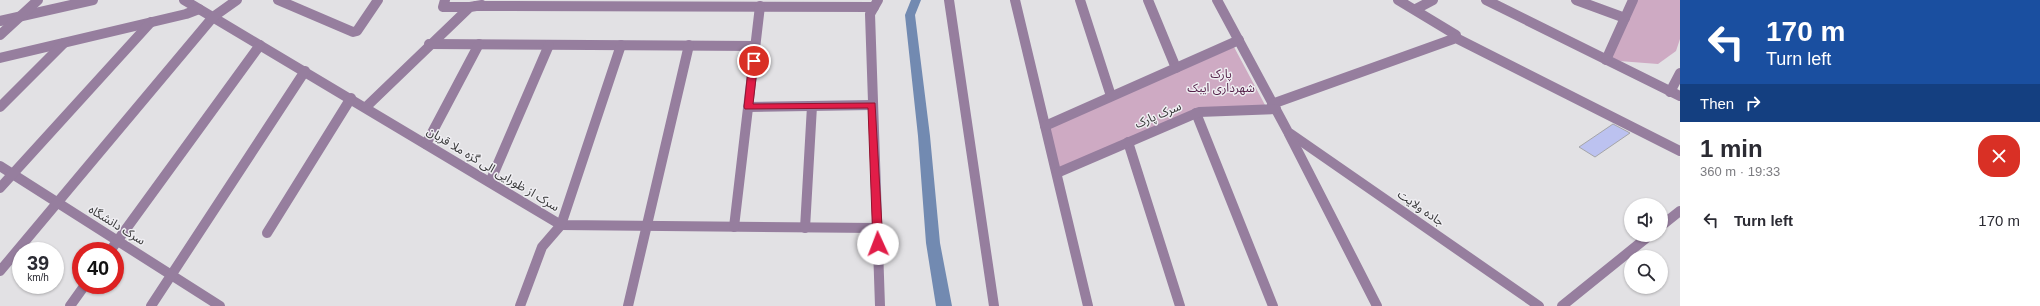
<!DOCTYPE html>
<html lang="en">
<head>
<meta charset="utf-8">
<style>
	:root { --surface:#fff; --page:#f2f2f3; --text:#2b2b33; --muted:#7c7c81 }
	body { margin:0; font-family:Helvetica,"Noto Sans Arabic",sans-serif; background:var(--page); color:var(--text); height:100vh; display:flex; flex-direction:column; font-size:15px; white-space:nowrap }
	* { box-sizing:border-box; margin:0 }
	p { font-size:13px; color:var(--muted) }
	.icon { flex:none; width:22px; height:22px; fill:none; stroke:currentColor; stroke-width:2; stroke-linecap:round; stroke-linejoin:round }
	.map { position:relative; flex:1; overflow:hidden }
	.side { display:flex; flex-direction:column; background:var(--surface); width:360px }
	.side>* { flex:none }
	.top-card { background:#1a4fa0; color:#fff; overflow:hidden }
	.buttons { position:absolute; left:1624px; top:198px; display:grid; gap:8px }
	.buttons a { display:grid; place-items:center; width:44px; height:44px; border-radius:50%; background:var(--surface); box-shadow:0 1px 3px #0004; font-size:20px }
	.speed { position:absolute; left:12px; top:242px; display:flex; gap:8px; font-size:20px; font-weight:700; text-align:center }
	.speed>* { display:grid; place-content:center; width:52px; height:52px; border-radius:50%; background:var(--surface); box-shadow:0 1px 3px #0004; line-height:1 }
	.speed small { font-size:10px; font-weight:400 }
	.speed .limit { border:6px solid #d22; background:#fff; color:#111 }
	.pin { position:absolute; display:grid; place-items:center; width:34px; height:34px; color:#fff; margin:-17px; border:2px solid #fff; border-radius:50%; box-shadow:0 1px 4px #0007 }
	.me { position:absolute; width:44px; margin:-22px; rotate:358deg; stroke-linejoin:round; filter:drop-shadow(0 0 3px #0008) }
	.turn { display:flex; align-items:center; gap:14px; height:84px; padding:0 20px; font-size:18px }
	.turn .icon { width:52px; height:52px; stroke-width:2.5 }
	.turn b { display:block; font-size:28px; line-height:34px }
	.then { display:flex; align-items:center; height:38px; padding:0 20px; background:#0003; gap:8px; font-size:15px }
	.round { display:grid; place-items:center; flex:none; width:42px; height:42px; border-radius:16px; background:var(--page) }
	.head { display:flex; align-items:center; justify-content:space-between; height:68px; padding:0 20px }
	h1 { font-size:24px; font-weight:800; line-height:30px }
	ul { padding:0; list-style:none }
	li { display:flex; align-items:center; gap:12px; height:60px; padding:0 20px }
	li div { flex:1 }
	li b { display:block; font-size:15px }
	li em { font-style:normal }
	main { display:flex; flex:1; min-height:0 }
	.map>svg:first-child { display:block }
	.green { fill:#ceaac3 }
	.lines { fill:none; stroke-linecap:round; stroke-linejoin:round }
	.river { fill:#728ab1; fill-rule:evenodd }
	.building { fill:#bcc2f0; stroke:#a5a5a9 }
	.minor { stroke:#967e9e; stroke-width:10 }
	.route { fill:#e11d48; stroke:#92132f }
	.labels { text-anchor:middle; dominant-baseline:central; stroke-width:3; stroke-linejoin:round; paint-order:stroke }
	.park-label { font-size:12px; fill:#531f48; stroke:#efeef2 }
	.street-label { font-size:12px; fill:#353536; stroke:#efeef2 }
</style>
</head>
<body>
<main>
<div class="map">
<svg width="1680" height="306" viewBox="0 0 1680 306">
	<rect width="100%" height="100%" fill="#e2e1e4"/>
	<g class="green">
		<path d="M1633 0H1680V39L1676 51 1658 64 1619 61 1610 56Z"/>
		<path d="M1234 47 1265 105 1198 109 1060 169 1048 128Z"/>
	</g>
	<g class="lines">
		<path class="river" d="M911 0H921L915 15 930 136 940 243 952 306H936L926 243 918 136 905 15Z"/>
	</g>
	<path class="building" d="M1613 124 1630 133 1595 157 1579 147Z"/>
	<g class="lines">
		<g class="minor">
			<path d="M184 0 561 225 877 228"/>
			<path d="M278 0 353 32 357 31 378 0"/>
			<path d="M445 0 443 7H470"/>
			<path d="M878 0 870 14 880 306"/>
			<path d="M949 0 994 306"/>
			<path d="M1015 0 1088 306"/>
			<path d="M1080 0 1111 96"/>
			<path d="M1148 0 1176 68"/>
			<path d="M1217 0 1288 132 1539 306"/>
			<path d="M1398 0 1456 35V38"/>
			<path d="M1486 0 1680 96"/>
			<path d="M1576 0 1625 18"/>
			<path d="M476 6 874 7"/>
			<path d="M1416 9 1433 0"/>
			<path d="M0 21 93 0"/>
			<path d="M0 35 38 0"/>
			<path d="M429 44 755 46"/>
			<path d="M0 58 186 14 199 9"/>
			<path d="M1606 60 1633 0"/>
			<path d="M1670 92 1680 73"/>
			<path d="M1272 104 1456 38 1680 151"/>
			<path d="M0 107 64 43"/>
			<path d="M366 107 470 7 482 5"/>
			<path d="M748 107 872 105"/>
			<path d="M1196 113 1273 306"/>
			<path d="M1045 126 1239 40"/>
			<path d="M1289 134 1377 306"/>
			<path d="M1128 142 1180 306"/>
			<path d="M426 144 479 44"/>
			<path d="M0 166 220 306"/>
			<path d="M1057 173 1199 112 1276 109"/>
			<path d="M490 182 549 45"/>
			<path d="M0 188 151 22"/>
			<path d="M1661 226 1680 211"/>
			<path d="M734 227 760 6"/>
			<path d="M805 228 812 106"/>
			<path d="M267 233 351 98"/>
			<path d="M110 251 260 45"/>
			<path d="M0 271 213 17 237 0"/>
			<path d="M70 306 85 285"/>
			<path d="M151 306 305 71"/>
			<path d="M520 306 542 247 561 225 621 45"/>
			<path d="M628 306 689 45"/>
			<path d="M1562 306 1650 235"/>
		</g>
	</g>
	<path class="route" d="M754 58 758 61 753 104 875 103 883 244 881 246 878 247 873 244 868 108 745 109 744 107 749 61Z"/>
	<g class="labels">
		<g class="park-label">
			<text x="1221" y="74">پارک<tspan x="1221" dy="14">شهرداری ایبک</tspan></text>
		</g>
		<g class="street-label">
			<text transform="translate(1158 115) rotate(-23)">سرک پارک</text>
			<text transform="translate(493 169) rotate(31)">سرک از ظورایی الی گزه ملا قربان</text>
			<text transform="translate(1421 208) rotate(35)">جاده ولایت</text>
			<text transform="translate(117 225) rotate(32)">سرک دانشگاه</text>
		</g>
	</g>
</svg>
<div class="buttons">
<a><svg class="icon" aria-label="sound" viewBox="0 0 24 24"><path d="M4 9h4l5-4v14l-5-4H4zM17 9q2 3 0 6"/></svg></a>
<a><svg class="icon" aria-label="search" viewBox="0 0 24 24"><circle cx="10" cy="10" r="6"/><path d="M15 15l6 6"/></svg></a>
</div>
<div class="speed"><div>39<small>km/h</small></div><div class="limit">40</div></div>
<div class="pin" style="left:754px;top:61px;background:#d93025"><svg class="icon" aria-label="arrive" viewBox="0 0 24 24"><path d="M6 21V4h12l-3 4 3 4H6"/></svg></div>
<svg class="me" style="left:878px;top:244px" viewBox="-20 -20 40 40"><circle r="19" fill="#fff"/><path d="M0-13L10 11 0 6-10 11z" fill="#e11d48"/></svg>
</div>
<section class="side">
<div class="top-card">
<div class="turn"><svg class="icon" aria-label="left" viewBox="0 0 24 24"><path d="M17 20v-9H6M10 6l-5 5 5 5"/></svg><div><b>170 m</b>Turn left</div></div>
<div class="then">Then<svg class="icon" aria-label="right" viewBox="0 0 24 24"><path d="M7 20v-9h11M14 6l5 5-5 5"/></svg></div>
</div>
<div class="head"><div><h1>1 min</h1><p>360 m · 19:33</p></div><a class="round" style="background:#d93025;color:#fff"><svg class="icon" aria-label="close" viewBox="0 0 24 24"><path d="M6 6l12 12M18 6L6 18"/></svg></a></div>
<ul>
<li><svg class="icon" aria-label="left" viewBox="0 0 24 24"><path d="M17 20v-9H6M10 6l-5 5 5 5"/></svg><div><b>Turn left</b></div><em>170 m</em></li>
</ul>
</section>
</main>
</body>
</html>
